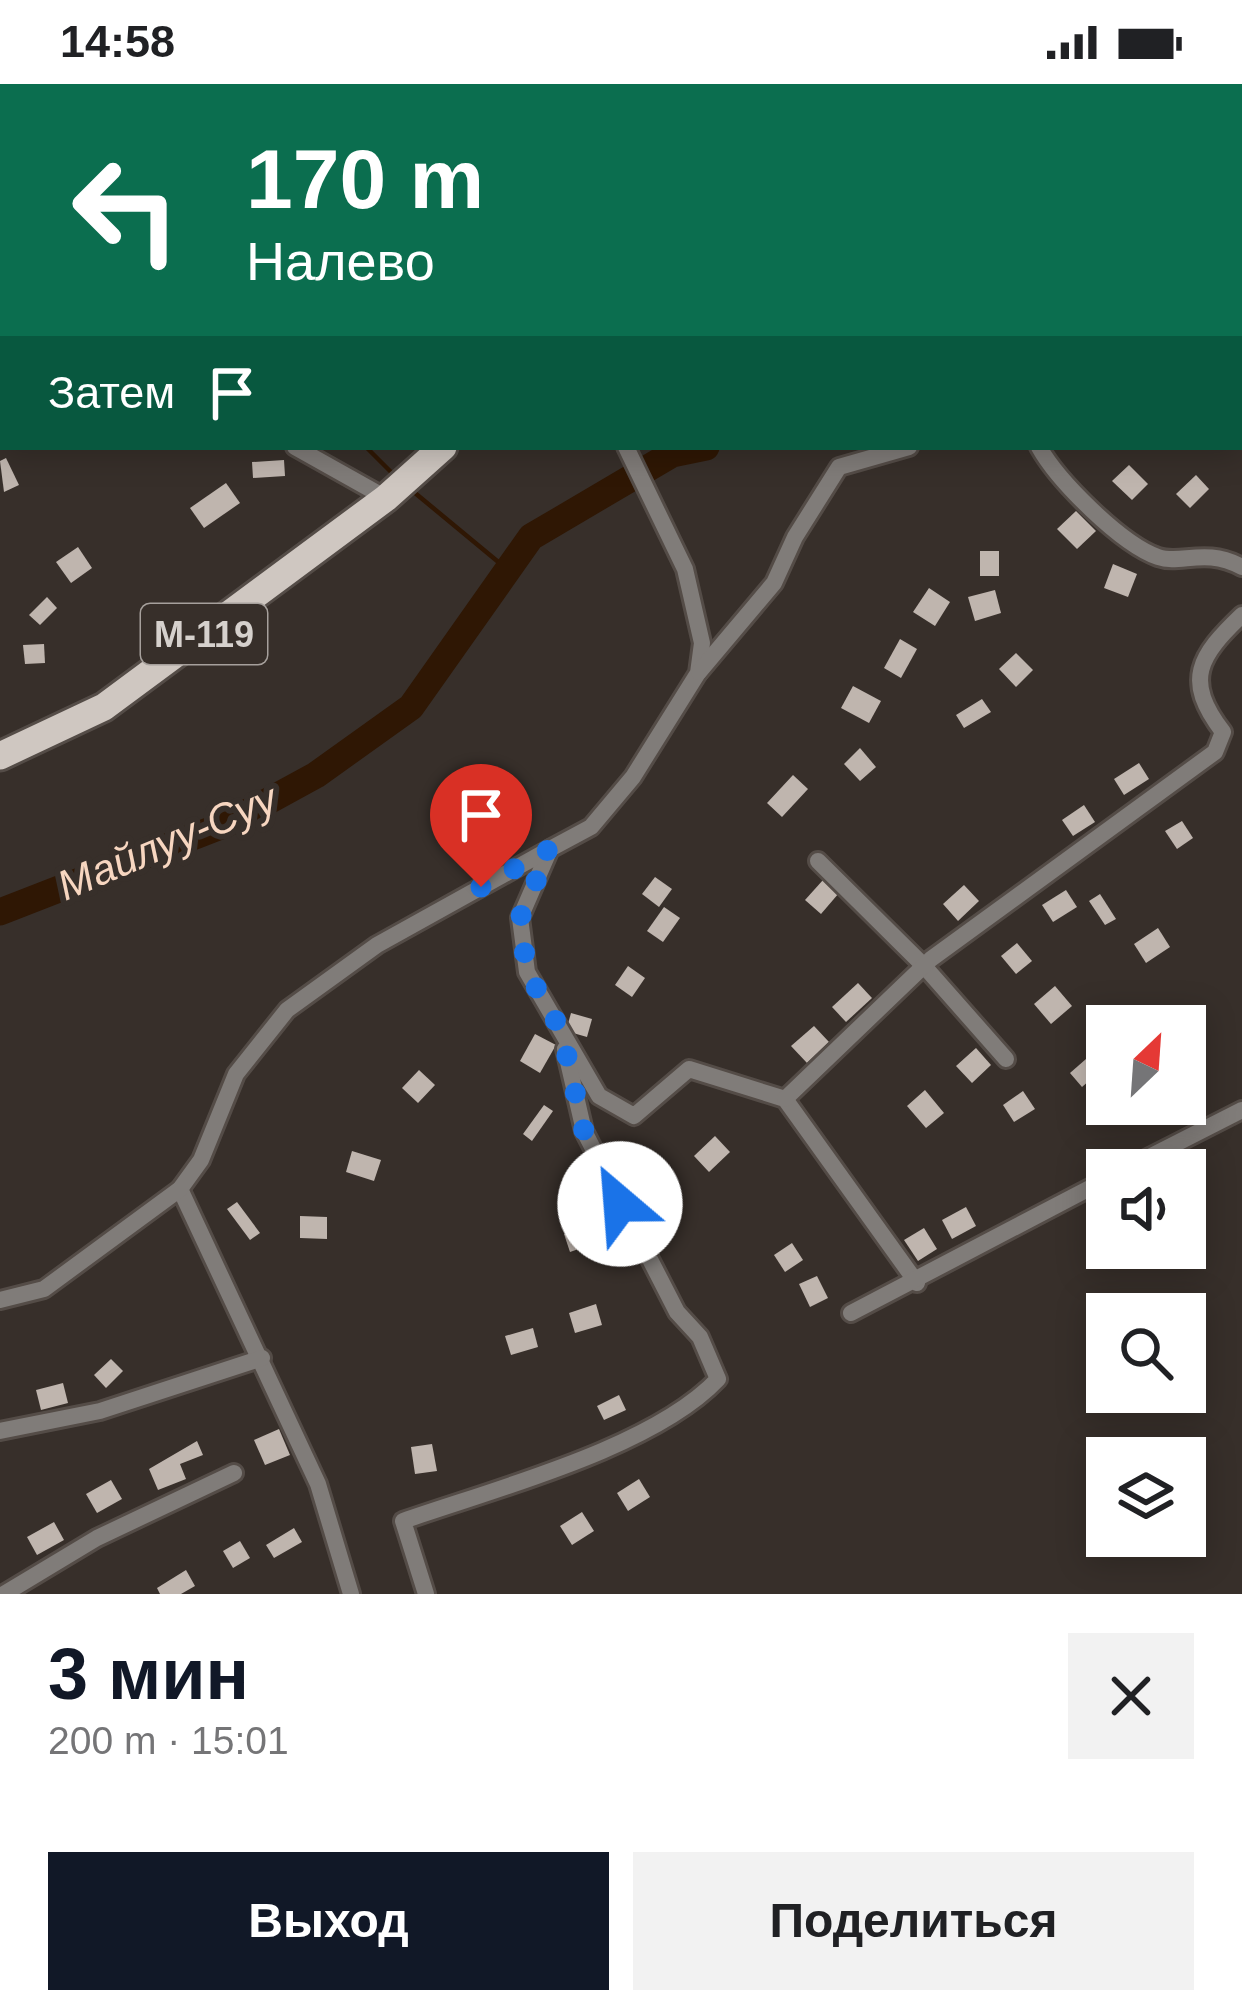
<!DOCTYPE html>
<html lang="ru">
<head>
<meta charset="utf-8">
<style>
	:root { --surface:#fff; --page:#f2f2f2; --text:#202124; --muted:#757577; --accent:#111827 }
	body { margin:0; font-family:Arial,sans-serif; background:var(--page); color:var(--text); height:100vh; display:flex; flex-direction:column; font-size:45px; white-space:nowrap }
	* { box-sizing:border-box; margin:0 }
	p { font-size:39px; color:var(--muted) }
	.icon { flex:none; width:66px; height:66px; fill:none; stroke:currentColor; stroke-width:2; stroke-linecap:round; stroke-linejoin:round }
	.map { position:relative; height:1510px; overflow:hidden }
	.sheet { display:flex; flex-direction:column; background:var(--surface); flex:1 }
	.sheet>* { flex:none }
	.guide { position:absolute; left:0px; top:0px; width:1242px; height:366px; box-shadow:0 6px 30px #0003; background:#0b6e4f; color:#fff; overflow:hidden }
	.needle { width:78px; rotate:25deg }
	.controls { position:absolute; left:1086px; top:921px; display:grid; gap:24px }
	.controls a { display:grid; place-items:center; width:120px; height:120px; border-radius:0px; background:var(--surface); box-shadow:0 6px 30px #0003; font-size:60px }
	.pin { position:absolute; display:grid; place-items:center; width:102px; height:102px; color:#fff; margin:-123px -51px; border-radius:50% 50% 50% 0; rotate:-45deg; box-shadow:0 0 12px #0007 }
	.pin .icon { rotate:45deg }
	.me { position:absolute; width:132px; margin:-66px; rotate:333deg; stroke-linejoin:round; filter:drop-shadow(0 0 9px #0008) }
	.turn { display:flex; align-items:center; gap:42px; height:252px; padding:0 48px; font-size:54px }
	.turn .icon { width:156px; height:156px; stroke-width:2.5 }
	.turn b { display:block; font-size:84px; line-height:102px }
	.then { display:flex; align-items:center; height:114px; padding:0 48px; background:#0003; gap:24px; font-size:45px }
	.round { display:grid; place-items:center; flex:none; width:126px; height:126px; border-radius:0px; background:var(--page) }
	.head { display:flex; align-items:center; justify-content:space-between; height:204px; padding:0 48px }
	h1 { font-size:72px; font-weight:600; line-height:90px; color:var(--accent) }
	.button { display:flex; gap:24px; margin-top:auto; padding:24px 48px }
	.button a { flex:1; height:138px; border-radius:0px; background:var(--accent); color:#fff; font-size:48px; font-weight:600; line-height:138px; text-align:center }
	.button a+a { background:var(--page); color:var(--text) }
	.status { display:flex; justify-content:space-between; align-items:center; height:84px; padding:0 60px; background:var(--surface); direction:ltr }
	.status svg { height:33px; fill:currentColor }
	.map>svg:first-child { display:block }
	.lines { fill:none; stroke-linecap:round; stroke-linejoin:round }
	.stream { stroke:#2f1704; stroke-width:4.5 }
	.river { stroke:#2f1704; stroke-width:27 }
	.building { fill:#bfb5ae }
	.lane-casing { stroke:#544c47; stroke-width:15 }
	.street-casing { stroke:#544c47; stroke-width:22 }
	.primary-casing { stroke:#544c47; stroke-width:33 }
	.lane { stroke:#807c79; stroke-width:9 }
	.street { stroke:#807c79; stroke-width:16 }
	.primary { stroke:#cfc7c1; stroke-width:27 }
	.route { stroke:#1a73e8; stroke-width:21; stroke-dasharray:0 37.8 }
	.labels { text-anchor:middle; dominant-baseline:central; stroke-width:12; stroke-linejoin:round; paint-order:stroke }
	.shield { fill:#372f2a; stroke:#a6a09c; stroke-width:3 }
	.shield-label { font-size:36px; font-weight:bold; fill:#d6d1cd }
	.water-label { font-size:42px; font-style:italic; fill:#f7d6c0; stroke:#372f2a }
</style>
</head>
<body>
<div class="status"><b>14:58</b><svg viewBox="0 0 49 12"><path d="M0 12V9h3v3zM5 12V6h3v6zM10 12V3h3v9zM15 12V0h3v12zM26 1h20v11H26zM47 4h2v5h-2z"/></svg></div>
<div class="map">
<svg width="1242" height="1510" viewBox="0 0 1242 1510">
	<rect width="100%" height="100%" fill="#372f2a"/>
	<g class="lines">
		<g class="stream">
			<path d="M164 0 166 3"/>
			<path d="M366 363 396 393"/>
			<path d="M409 404 508 486"/>
		</g>
		<g class="river">
			<path d="M1239 146H1242"/>
			<path d="M0 828 226 740 316 691 411 623 531 453 672 370 706 363"/>
		</g>
	</g>
	<g class="building">
		<path d="M6 374 19 401 4 408 0 377Z"/>
		<path d="M284 376 285 392 253 394 252 378Z"/>
		<path d="M1129 381 1148 400 1132 416 1112 397Z"/>
		<path d="M1196 391 1209 405 1190 424 1176 410Z"/>
		<path d="M226 399 240 419 204 444 190 424Z"/>
		<path d="M1076 427 1096 447 1077 465 1057 445Z"/>
		<path d="M78 463 92 484 71 499 56 478Z"/>
		<rect x="980" y="467" width="19" height="25"/>
		<path d="M1113 480 1137 490 1128 513 1104 504Z"/>
		<path d="M929 504 950 518 935 542 913 528Z"/>
		<path d="M995 506 1001 529 975 537 968 513Z"/>
		<path d="M47 513 57 524 40 541 29 531Z"/>
		<path d="M900 555 917 565 901 594 884 584Z"/>
		<path d="M44 560 45 579 25 580 23 561Z"/>
		<path d="M1016 569 1033 586 1016 603 999 585Z"/>
		<path d="M853 602 881 617 869 639 841 624Z"/>
		<path d="M982 615 991 628 964 644 956 631Z"/>
		<path d="M860 664 876 683 860 697 844 680Z"/>
		<path d="M1139 679 1149 695 1124 711 1114 695Z"/>
		<path d="M793 691 808 705 782 733 767 719Z"/>
		<path d="M1084 721 1095 738 1073 752 1062 736Z"/>
		<path d="M1182 737 1193 754 1177 765 1165 747Z"/>
		<path d="M655 793 672 805 659 823 642 810Z"/>
		<path d="M823 796 839 809 821 830 805 816Z"/>
		<path d="M964 801 979 817 958 837 943 820Z"/>
		<path d="M1066 806 1077 823 1053 838 1042 821Z"/>
		<path d="M1100 810 1116 835 1105 841 1089 817Z"/>
		<path d="M664 823 680 834 663 858 647 847Z"/>
		<path d="M1158 844 1170 863 1146 879 1134 860Z"/>
		<path d="M1017 859 1032 877 1016 890 1001 872Z"/>
		<path d="M628 882 645 894 632 913 615 901Z"/>
		<path d="M858 899 872 914 846 938 832 923Z"/>
		<path d="M1055 902 1072 922 1051 940 1034 920Z"/>
		<path d="M571 929 592 935 587 953 566 947Z"/>
		<path d="M814 942 829 958 807 979 791 962Z"/>
		<path d="M535 950 556 961 540 989 520 977Z"/>
		<path d="M976 964 991 981 972 999 956 982Z"/>
		<path d="M1086 975 1098 989 1082 1003 1070 989Z"/>
		<path d="M419 986 435 1001 418 1019 402 1004Z"/>
		<path d="M925 1006 944 1029 926 1044 907 1022Z"/>
		<path d="M1023 1007 1035 1025 1014 1038 1003 1021Z"/>
		<path d="M544 1021 553 1027 532 1057 523 1050Z"/>
		<path d="M715 1052 730 1068 709 1088 694 1072Z"/>
		<path d="M352 1067 381 1076 374 1097 346 1088Z"/>
		<path d="M237 1118 260 1149 250 1156 227 1125Z"/>
		<path d="M966 1123 976 1142 952 1155 942 1136Z"/>
		<path d="M300 1132 327 1133V1155L300 1154Z"/>
		<path d="M589 1141 596 1159 570 1168 564 1150Z"/>
		<path d="M924 1144 937 1165 918 1177 904 1156Z"/>
		<path d="M792 1159 803 1176 785 1188 774 1171Z"/>
		<path d="M817 1192 828 1214 810 1223 799 1200Z"/>
		<path d="M596 1220 602 1241 575 1249 569 1229Z"/>
		<path d="M533 1244 538 1263 511 1271 505 1252Z"/>
		<path d="M111 1275 123 1287 106 1304 94 1291Z"/>
		<path d="M63 1299 68 1319 41 1326 36 1306Z"/>
		<path d="M619 1311 626 1326 604 1336 597 1322Z"/>
		<path d="M279 1345 290 1371 265 1381 254 1356Z"/>
		<path d="M197 1357 203 1371 180 1380 186 1395 158 1406 149 1385Z"/>
		<path d="M432 1360 437 1387 415 1390 411 1363Z"/>
		<path d="M639 1395 650 1413 628 1427 617 1409Z"/>
		<path d="M111 1396 122 1415 97 1429 86 1410Z"/>
		<path d="M582 1428 594 1447 572 1461 560 1442Z"/>
		<path d="M54 1438 64 1456 37 1471 27 1453Z"/>
		<path d="M294 1444 302 1458 274 1474 266 1461Z"/>
		<path d="M240 1457 250 1474 233 1484 223 1467Z"/>
		<path d="M186 1486 195 1502 181 1510H160L157 1504Z"/>
	</g>
	<g class="lines">
		<g class="lane-casing">
			<path id="lane" d="M346 0 358 3"/>
		</g>
		<g class="street-casing">
			<g id="street">
				<path d="M183 0 185 3"/>
				<path d="M256 3V0"/>
				<path d="M1239 252H1242"/>
				<path d="M0 275 3 274"/>
				<path d="M295 363 386 414"/>
				<path d="M626 363 685 485 702 559 698 589 633 693 591 743 550 765 520 834 527 888 599 1012 634 1032 689 985 785 1015 917 1199"/>
				<path d="M1039 363C1058 397 1121 460 1158 473 1181 481 1205 463 1242 483"/>
				<path d="M699 588 774 499 795 453 839 383 909 363"/>
				<path d="M818 777 924 882 1006 975"/>
				<path d="M785 1015 931 875 1215 668 1223 648C1183 596 1199 572 1242 531"/>
				<path d="M1124 1086 1242 1026"/>
				<path d="M180 1105 318 1400 351 1510"/>
				<path d="M0 1216 44 1205 180 1105 201 1076 236 990 287 926 377 861 550 765"/>
				<path d="M851 1229 1107 1095"/>
				<path d="M0 1347 100 1327 262 1274"/>
				<path d="M4 1510 97 1454 234 1389"/>
				<path d="M426 1510 403 1437C494 1405 653 1364 718 1295L700 1253 677 1228 584 1047 565 965"/>
			</g>
		</g>
		<g class="primary-casing">
			<g id="primary">
				<path d="M859 3 862 0"/>
				<path d="M0 672 104 623 386 414 443 363"/>
			</g>
		</g>
		<use href="#lane" class="lane"/>
		<use href="#street" class="street"/>
		<use href="#primary" class="primary"/>
	</g>
	<g class="lines">
		<path class="route" d="M481 803 550 765 520 834 527 888 561 946 584 1047 620 1120"/>
	</g>
	<g class="labels">
		<rect class="shield" x="141" y="520" width="126" height="60" rx="9"/>
		<g class="shield-label">
			<text x="204" y="550">М-119</text>
		</g>
		<g class="water-label">
			<text transform="translate(167 758) rotate(-23)">Майлуу-Суу</text>
		</g>
	</g>
</svg>
<div class="controls">
<a><svg class="needle" viewBox="-14 -14 28 28"><path d="M0-13l5 13h-10z" fill="#e53935"/><path d="M0 13l5-13h-10z" fill="#757577"/></svg></a>
<a><svg class="icon" aria-label="sound" viewBox="0 0 24 24"><path d="M4 9h4l5-4v14l-5-4H4zM17 9q2 3 0 6"/></svg></a>
<a><svg class="icon" aria-label="search" viewBox="0 0 24 24"><circle cx="10" cy="10" r="6"/><path d="M15 15l6 6"/></svg></a>
<a><svg class="icon" aria-label="layers" viewBox="0 0 24 24"><path d="M12 4l9 5-9 5-9-5zM3 14l9 5 9-5"/></svg></a>
</div>
<div class="pin" style="left:481px;top:803px;background:#d93025"><svg class="icon" aria-label="arrive" viewBox="0 0 24 24"><path d="M6 21V4h12l-3 4 3 4H6"/></svg></div>
<svg class="me" style="left:620px;top:1120px" viewBox="-20 -20 40 40"><circle r="19" fill="#fff"/><path d="M0-13L10 11 0 6-10 11z" fill="#1a73e8"/></svg>
<div class="guide">
<div class="turn"><svg class="icon" aria-label="left" viewBox="0 0 24 24"><path d="M17 20v-9H6M10 6l-5 5 5 5"/></svg><div><b>170 m</b>Налево</div></div>
<div class="then">Затем<svg class="icon" aria-label="arrive" viewBox="0 0 24 24"><path d="M6 21V4h12l-3 4 3 4H6"/></svg></div>
</div>
</div>
<section class="sheet">
<div class="head"><div><h1>3 мин</h1><p>200 m · 15:01</p></div><a class="round"><svg class="icon" aria-label="close" viewBox="0 0 24 24"><path d="M6 6l12 12M18 6L6 18"/></svg></a></div>
<div class="button"><a>Выход</a><a>Поделиться</a></div>
</section>
</body>
</html>
